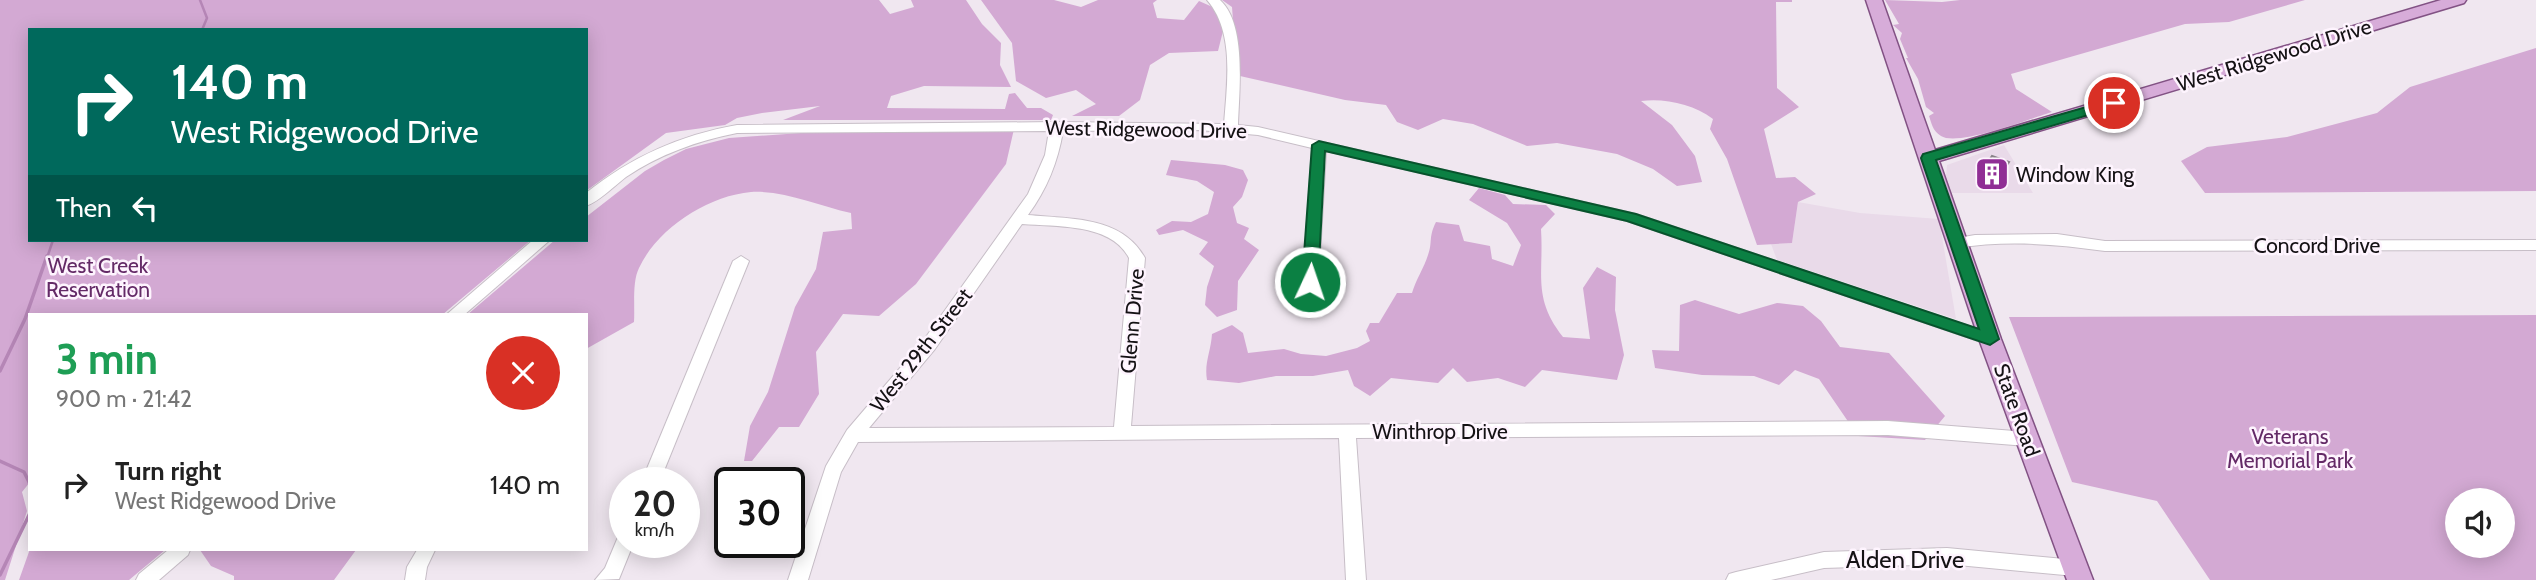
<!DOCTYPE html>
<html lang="en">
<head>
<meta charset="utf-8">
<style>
	:root { --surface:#fff; --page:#f2f2f2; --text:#222; --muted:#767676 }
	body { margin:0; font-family:Cabin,sans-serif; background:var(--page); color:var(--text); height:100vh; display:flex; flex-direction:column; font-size:26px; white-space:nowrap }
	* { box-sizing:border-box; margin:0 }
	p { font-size:23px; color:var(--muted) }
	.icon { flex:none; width:38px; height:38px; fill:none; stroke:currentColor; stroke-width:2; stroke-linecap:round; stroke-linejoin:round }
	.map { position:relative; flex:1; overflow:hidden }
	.side { position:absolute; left:28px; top:313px; width:560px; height:238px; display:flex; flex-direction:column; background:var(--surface); border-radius:0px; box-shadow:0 4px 18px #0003 }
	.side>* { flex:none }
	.top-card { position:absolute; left:28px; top:28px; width:560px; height:214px; border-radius:0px; box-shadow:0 4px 18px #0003; background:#00695c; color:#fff; overflow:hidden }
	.controls { position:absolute; left:2445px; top:488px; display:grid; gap:14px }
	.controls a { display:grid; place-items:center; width:70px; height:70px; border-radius:50%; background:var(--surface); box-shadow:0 4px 18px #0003; font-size:35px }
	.speed { position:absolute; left:609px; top:467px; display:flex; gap:14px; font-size:35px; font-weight:700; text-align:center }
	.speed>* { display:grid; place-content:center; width:91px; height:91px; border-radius:50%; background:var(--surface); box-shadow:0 4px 18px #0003; line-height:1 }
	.speed small { font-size:18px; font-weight:400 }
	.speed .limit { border:4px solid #111; border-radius:10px; background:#fff; color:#111 }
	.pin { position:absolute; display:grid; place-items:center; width:60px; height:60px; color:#fff; margin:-30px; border:4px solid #fff; border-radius:50%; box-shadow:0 2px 7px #0007 }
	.me { position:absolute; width:77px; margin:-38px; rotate:3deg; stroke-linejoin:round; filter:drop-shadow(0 0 5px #0008) }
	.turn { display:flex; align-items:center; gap:24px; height:147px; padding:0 28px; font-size:32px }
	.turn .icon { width:91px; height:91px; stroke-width:2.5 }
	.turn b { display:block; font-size:49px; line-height:60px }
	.then { display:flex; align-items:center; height:66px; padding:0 28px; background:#0003; gap:14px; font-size:26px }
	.round { display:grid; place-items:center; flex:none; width:74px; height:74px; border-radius:37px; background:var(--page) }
	.overview { display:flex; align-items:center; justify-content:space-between; height:119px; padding:0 28px }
	h1 { font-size:42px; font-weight:700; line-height:52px; color:#1e9e55 }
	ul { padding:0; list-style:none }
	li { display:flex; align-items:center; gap:21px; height:105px; padding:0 28px }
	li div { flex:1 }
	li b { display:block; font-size:26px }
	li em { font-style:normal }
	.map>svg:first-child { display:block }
	.built { fill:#e9dae9 }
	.green { fill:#d3a9d3; fill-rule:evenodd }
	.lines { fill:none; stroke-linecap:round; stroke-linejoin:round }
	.stream-far1 { stroke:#b586b6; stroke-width:2.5 }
	.stream { stroke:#b586b6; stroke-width:3.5 }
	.minor-casing { stroke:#c7bec7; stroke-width:2 }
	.major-casing { stroke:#825284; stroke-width:3 }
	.minor { fill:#fff; fill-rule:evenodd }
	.major { fill:#d7acd9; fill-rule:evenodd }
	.wall { fill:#a79fa6 }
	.building { fill:#c2b9c1; stroke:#888287; stroke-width:2 }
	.route { fill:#0b8043; stroke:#07532c; stroke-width:2 }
	.labels { text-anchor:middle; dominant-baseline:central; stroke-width:5; stroke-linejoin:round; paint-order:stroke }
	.street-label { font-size:21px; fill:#151215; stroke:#fef4fe }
	.poi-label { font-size:21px; fill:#151215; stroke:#fef4fe; text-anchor:start }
	.park-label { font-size:21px; fill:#642a67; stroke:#fef4fe }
	.near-street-label { font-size:24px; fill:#151215; stroke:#fef4fe }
</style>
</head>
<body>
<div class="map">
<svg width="2536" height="580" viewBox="0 0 2536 580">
	<rect width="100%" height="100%" fill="#f0e7f0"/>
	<g class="built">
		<path d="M2004 145 2033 193H1952L1946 176 1947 165Z"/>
		<path d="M1798 202 1860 213 1939 219 1956 319 1777 260 1771 244 1792 243Z"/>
	</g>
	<g class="green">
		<path d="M0 0H879L890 14 914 7 911 0H966L982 24 1001 43 1000 65 1011 87 924 86 891 96 887 108 1005 109 1009 94 1015 93 1027 108H1041L1053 115 1051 120H783L820 106 762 113 737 118 725 125 666 133 586 191V30H30V240H531L442 315H30V482L22 492 27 511 5 580H0Z"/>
		<path d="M981 0H1054L1081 7 1098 0H1157L1153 3 1157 18 1184 20 1199 1 1217 9 1223 31 1218 51 1169 53 1150 65 1140 100 1119 116H1072L1096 104 1076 90 1046 98 1016 81 1012 43Z"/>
		<path d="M1222 0H1792V2H1776L1777 88 1799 107 1764 129 1776 178 1795 177 1816 194 1798 202 1792 243 1757 245 1727 159 1710 129 1713 119C1693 104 1665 98 1641 101L1672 125 1695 156 1702 182 1677 186 1653 169 1617 154 1557 143 1527 146 1473 124 1443 119 1418 130 1397 122 1386 105 1345 100 1240 76 1236 62 1232 7Z"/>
		<path d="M1885 0 1942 2 1960 0H2305L2229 22 2185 24 2011 74 2016 89 2052 112C2032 118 1958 147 1941 136 1932 130 1932 124 1929 116L1934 113 1926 107 1918 79 1906 58H1908L1900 39 1902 33 1893 25 1899 24Z"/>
		<path d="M2536 48V191L2205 193 2181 161 2207 147 2287 137 2377 113 2410 87Z"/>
		<path d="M1014 129 1006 164 916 284 879 316 843 314 816 352 819 394 799 427H779L752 461H744L750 426 768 392 795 307 816 269 823 232 852 229 851 213C819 206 784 190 751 192 707 196 657 229 639 268 632 282 635 306 634 322L586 349V315H467L555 240H586V217L645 171 664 160 686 149 729 138 815 132Z"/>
		<path d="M1171 160 1225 165 1243 170 1248 180 1242 197 1233 207 1237 223 1249 228 1244 239 1259 250 1238 281 1237 310 1217 317 1205 305 1207 287 1214 266 1199 254 1208 242 1183 230 1159 235 1156 230 1172 221 1191 222 1208 214 1214 192 1197 181 1166 175Z"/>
		<path d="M1479 188 1505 195 1513 204 1546 205 1555 214 1541 229C1544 274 1532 298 1563 337L1590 339 1583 288 1597 267 1616 277 1615 310 1624 355 1617 380 1542 370 1525 387 1498 378 1467 382 1453 368 1438 383 1391 378 1370 396 1354 386 1348 370 1313 376H1276L1239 383 1207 380C1204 363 1211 351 1212 334L1232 325 1243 333 1248 353 1284 349 1301 354 1326 356 1357 348 1370 341 1366 331 1370 323H1379L1397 293H1412C1416 279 1424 268 1428 255 1433 242 1428 238 1436 222L1459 225 1464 241 1490 246 1492 259 1513 266 1521 245 1507 223 1469 200Z"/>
		<path d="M1695 300 1739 314 1777 303 1803 306 1821 321 1840 347 1889 353 1945 416 1925 440 1858 436 1819 379 1795 370 1779 385 1754 376 1702 375 1655 368 1652 350 1679 351 1680 305Z"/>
		<path d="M2536 315V580H2210L2157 501 2072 482 2009 317ZM2502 500V546H2457V500Z"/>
		<path d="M30 549V550H165L129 580H19Z"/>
		<path d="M200 550H356L334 580H234V576L211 566Z"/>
	</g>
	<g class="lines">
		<g class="stream-far1">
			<path d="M200 0 207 18 202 30"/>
			<path d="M47 258 53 240"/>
		</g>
		<g class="stream">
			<path d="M0 371 25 319 47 256"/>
			<path d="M0 461 24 472 30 484"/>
			<path d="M0 575 30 513"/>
		</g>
		<g class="minor-casing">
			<g id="minor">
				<path d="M1207 0H1220C1247 24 1239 92 1238 125L1258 127 1636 214 1996 335 1998 339 1990 345 1984 343 1627 221 1326 151 1317 308 1309 314 1301 308 1312 148 1258 135 1199 130 1063 131C1058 162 1047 189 1028 215 1071 219 1122 216 1145 258L1131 426 1888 421 2027 432 2033 434 2036 439 2033 444 2027 446 1888 435 1356 438 1366 580H1346L1339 438 858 442 841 472 808 580H788L826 466 847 430 923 341 1028 194 1045 155 1049 131 737 133C697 141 660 154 626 177 614 186 600 201 586 206V193C631 157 680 135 737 125L1057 122 1224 124C1227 84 1235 32 1207 0ZM1022 224C1057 227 1111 223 1129 258L1114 427 869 428 935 349Z"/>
				<path d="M2057 234 2105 241 2536 240V250L2105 251C2056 244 2006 240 1957 248L1949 243 1952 239 1975 235Z"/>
				<path d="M533 240H550L464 315H446Z"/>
				<path d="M741 256 749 261 659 483H641L733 261Z"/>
				<path d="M625 534V542H634L619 579 595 580 605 568 618 537Z"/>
				<path d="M1947 548 2075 560 2082 562 2085 568 2082 574 2075 576 1947 564 1824 568 1771 580H1726L1729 574 1736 572 1824 552Z"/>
				<path d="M168 550H190L188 555 159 580H136L139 574Z"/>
				<path d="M417 550H435L427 567 425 580H405L407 567Z"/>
			</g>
		</g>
		<g class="major-casing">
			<path id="major" d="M1866 0H1882L1935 150 2441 0H2466L2464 3 1939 161 2001 339 2093 580H2067L1979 339Z"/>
		</g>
		<use href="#minor" class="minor"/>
		<use href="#major" class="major"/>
	</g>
	<path class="wall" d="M2009 162 1996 185 1979 179 1982 171Z"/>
	<path class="building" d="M1992 156 2009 162 1999 178 1982 171Z"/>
	<path class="route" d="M2114 99 2121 103 2119 106 1936 160 1999 339 1990 345 1627 221 1325 151 1318 282 1310 287 1302 282 1312 145 1319 141 1636 214 1979 329 1921 158 1923 154Z"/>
	<defs>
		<g id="building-square" transform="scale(1.75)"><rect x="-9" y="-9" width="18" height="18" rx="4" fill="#902e95" stroke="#fef4fe"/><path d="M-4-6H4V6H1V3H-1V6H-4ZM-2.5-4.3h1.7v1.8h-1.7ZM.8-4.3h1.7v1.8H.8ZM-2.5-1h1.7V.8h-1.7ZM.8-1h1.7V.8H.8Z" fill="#fff"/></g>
	</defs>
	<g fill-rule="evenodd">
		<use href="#building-square" x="1992" y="174"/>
	</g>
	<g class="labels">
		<g class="street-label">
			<text transform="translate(2274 55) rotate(-17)">West Ridgewood Drive</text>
			<text transform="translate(1146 129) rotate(1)">West Ridgewood Drive</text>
			<text x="2317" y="245">Concord Drive</text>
			<text transform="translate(1132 321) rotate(-85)">Glenn Drive</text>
			<text transform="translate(921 350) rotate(-52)">West 29th Street</text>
			<text transform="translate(2017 410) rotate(70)">State Road</text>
			<text x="1440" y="431">Winthrop Drive</text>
		</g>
		<g class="poi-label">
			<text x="2016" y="174">Window King</text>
		</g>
		<g class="park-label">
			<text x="98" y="265">West Creek<tspan x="98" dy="24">Reservation</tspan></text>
			<text x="2290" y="436">Veterans<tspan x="2290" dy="24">Memorial Park</tspan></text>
		</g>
		<g class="near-street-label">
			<text x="1905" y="559">Alden Drive</text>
		</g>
	</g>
</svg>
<div class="controls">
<a><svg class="icon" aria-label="sound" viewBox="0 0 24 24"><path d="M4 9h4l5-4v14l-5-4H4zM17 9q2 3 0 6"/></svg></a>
</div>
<div class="speed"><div>20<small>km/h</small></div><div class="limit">30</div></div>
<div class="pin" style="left:2114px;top:103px;background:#d93025"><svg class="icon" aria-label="arrive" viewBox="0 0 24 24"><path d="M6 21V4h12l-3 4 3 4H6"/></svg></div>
<svg class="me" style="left:1310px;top:282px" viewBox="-20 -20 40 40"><circle r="17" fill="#0b8043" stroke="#fff" stroke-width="3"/><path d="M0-11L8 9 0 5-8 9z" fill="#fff"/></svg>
<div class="top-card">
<div class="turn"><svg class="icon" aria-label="right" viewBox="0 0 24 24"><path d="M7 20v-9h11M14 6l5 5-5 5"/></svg><div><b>140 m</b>West Ridgewood Drive</div></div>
<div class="then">Then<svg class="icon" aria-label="left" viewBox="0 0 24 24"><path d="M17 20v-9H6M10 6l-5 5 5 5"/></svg></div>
</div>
<section class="side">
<div class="overview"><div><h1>3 min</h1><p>900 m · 21:42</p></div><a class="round" style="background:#d93025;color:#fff"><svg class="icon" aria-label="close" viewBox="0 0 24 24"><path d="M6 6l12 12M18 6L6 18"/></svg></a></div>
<ul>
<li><svg class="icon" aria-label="right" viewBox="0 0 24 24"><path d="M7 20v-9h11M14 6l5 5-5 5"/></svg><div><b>Turn right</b><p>West Ridgewood Drive</p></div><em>140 m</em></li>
</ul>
</section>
</div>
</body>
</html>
